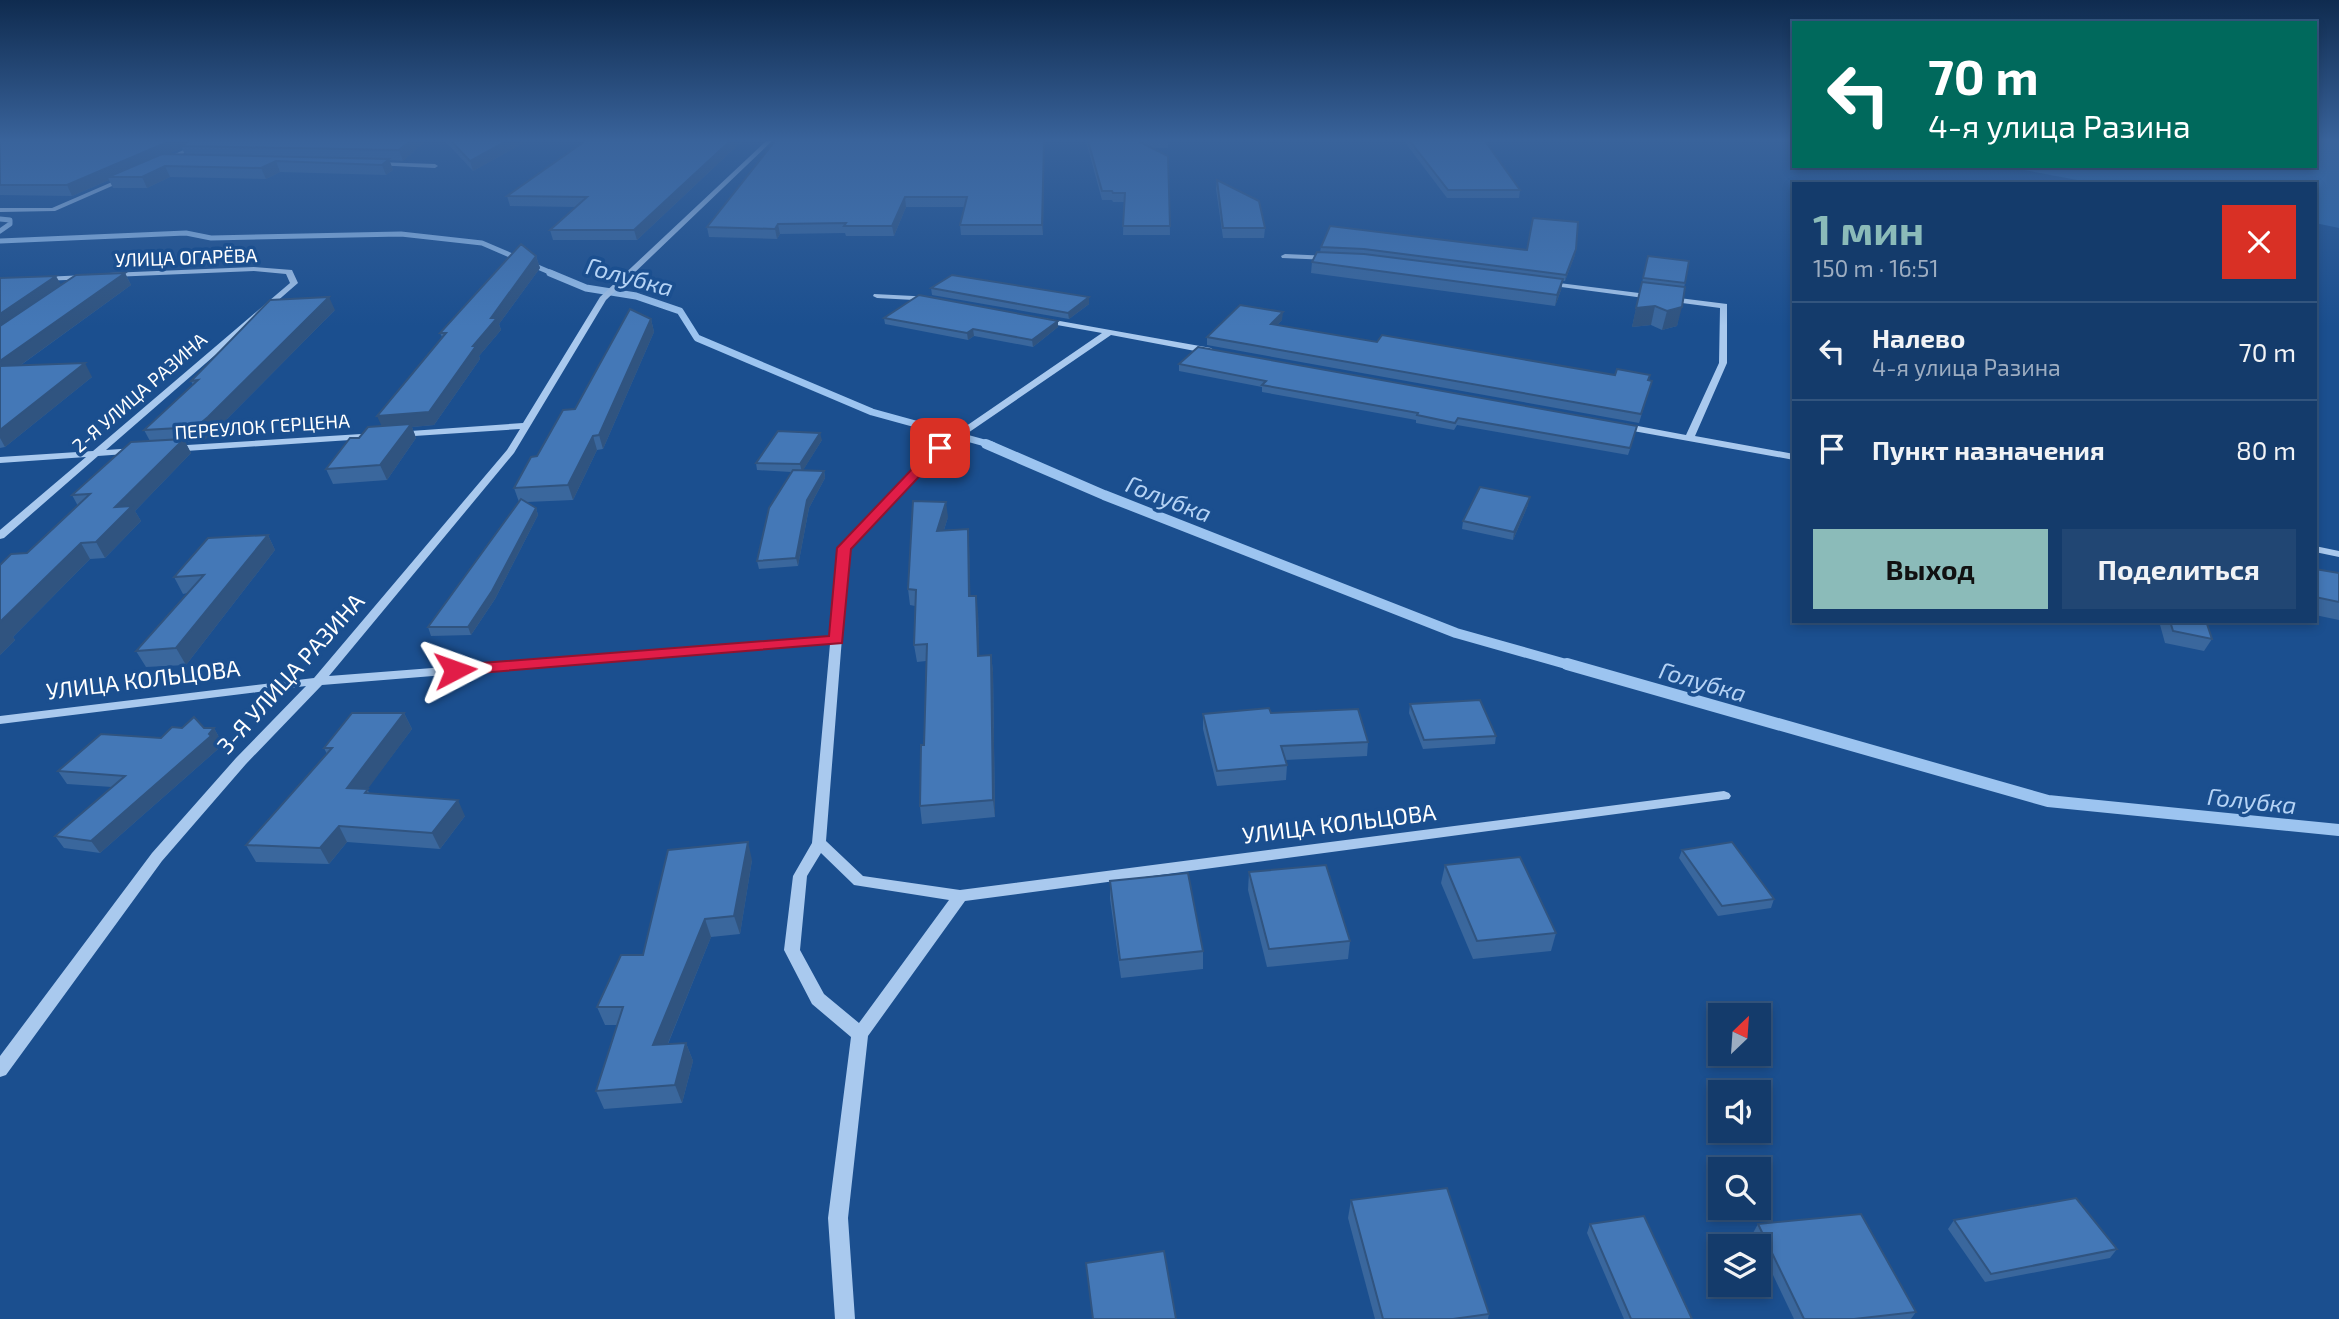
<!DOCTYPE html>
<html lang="ru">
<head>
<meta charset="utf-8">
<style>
	:root { --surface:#143b6b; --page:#214673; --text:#f1f3f6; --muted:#9dadc1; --line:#33557e; --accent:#8bbbb9 }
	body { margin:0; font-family:"Exo 2",sans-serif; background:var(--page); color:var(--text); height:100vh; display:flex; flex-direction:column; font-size:26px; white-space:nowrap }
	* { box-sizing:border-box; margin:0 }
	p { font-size:23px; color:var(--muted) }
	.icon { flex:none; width:38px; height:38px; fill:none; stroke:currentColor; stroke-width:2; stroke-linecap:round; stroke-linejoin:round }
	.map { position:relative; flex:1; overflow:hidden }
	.drawer { position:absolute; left:1792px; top:182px; width:525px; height:441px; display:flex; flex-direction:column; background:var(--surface); border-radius:0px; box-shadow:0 4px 10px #0003,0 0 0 2px var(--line) }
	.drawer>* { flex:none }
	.guide { position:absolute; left:1792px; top:21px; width:525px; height:147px; border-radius:0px; box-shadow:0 4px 10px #0003,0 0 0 2px var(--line); background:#00695c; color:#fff; overflow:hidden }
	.needle { width:46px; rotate:25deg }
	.controls { position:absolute; left:1708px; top:1003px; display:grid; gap:14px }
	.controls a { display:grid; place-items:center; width:63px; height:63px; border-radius:0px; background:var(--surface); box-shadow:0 4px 10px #0003,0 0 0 2px var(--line); font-size:35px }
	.pin { position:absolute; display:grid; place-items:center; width:60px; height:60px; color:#fff; margin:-30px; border-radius:14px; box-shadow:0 4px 10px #0006 }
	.me { position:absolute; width:77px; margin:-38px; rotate:86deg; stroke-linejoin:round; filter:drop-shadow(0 0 5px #0008) }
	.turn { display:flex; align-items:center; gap:24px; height:147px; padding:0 21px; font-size:32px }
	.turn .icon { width:91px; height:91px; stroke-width:2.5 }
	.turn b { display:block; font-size:49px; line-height:60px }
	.round { display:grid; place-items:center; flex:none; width:74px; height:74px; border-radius:0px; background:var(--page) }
	.overview { display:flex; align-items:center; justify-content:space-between; height:119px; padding:0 21px }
	h1 { font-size:42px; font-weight:700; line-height:52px; color:var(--accent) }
	.cta { display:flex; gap:14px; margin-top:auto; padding:14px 21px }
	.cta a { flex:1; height:80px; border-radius:0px; background:var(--accent); color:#111; font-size:28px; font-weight:700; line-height:80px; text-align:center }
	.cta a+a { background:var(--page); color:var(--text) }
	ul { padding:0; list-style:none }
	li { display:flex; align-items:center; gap:21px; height:98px; padding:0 21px; border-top:2px solid var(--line) }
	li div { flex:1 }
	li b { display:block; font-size:26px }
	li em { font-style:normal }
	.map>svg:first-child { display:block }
	.green { fill:#2e69ad }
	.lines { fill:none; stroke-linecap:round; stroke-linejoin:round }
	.stream-far3 { stroke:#9cc4f0; stroke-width:5 }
	.stream-far2 { stroke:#9cc4f0; stroke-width:7 }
	.stream-far1 { stroke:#9cc4f0; stroke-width:10 }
	.stream { stroke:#9cc4f0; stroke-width:12 }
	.minor { fill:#a9c9ee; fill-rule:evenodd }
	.wall { fill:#3a679d; fill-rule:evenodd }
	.shaded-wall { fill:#305480 }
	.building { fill:#4478b7; stroke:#305480; stroke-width:2 }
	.route { fill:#e11d48; stroke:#92132f; stroke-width:2 }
	.labels { text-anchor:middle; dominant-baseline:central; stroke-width:7; stroke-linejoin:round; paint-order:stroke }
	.far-street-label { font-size:19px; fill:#fff; stroke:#1b4f8f }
	.street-label { font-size:23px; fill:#fff; stroke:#1b4f8f }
	.water-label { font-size:24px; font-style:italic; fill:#b5d3f5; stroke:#1b4f8f }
</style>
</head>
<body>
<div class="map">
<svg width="2339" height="1319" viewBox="0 0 2339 1319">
	<rect width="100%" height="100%" fill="#1b4f8f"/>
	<path class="green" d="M2315 141H2339V228L2315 223V184H2098L2003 166H2315Z"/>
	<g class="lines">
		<g class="stream-far3">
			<path d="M0 219 10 220V224L0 231"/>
			<path d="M0 241 186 233 211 238 401 234 482 243 554 274"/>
		</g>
		<path class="stream-far2" d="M550 273 586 288 636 296 680 311 697 338 872 412 992 445"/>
		<path class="stream-far1" d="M986 444 1104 495 1456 633 1573 666"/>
		<path class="stream" d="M1567 664 2048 801 2339 830"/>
		<g class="minor">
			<path d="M203 141H211L167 161 162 160Z"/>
			<path d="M766 141H772L606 300 514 453 329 676 830 637 840 546 937 446 1102 333 1040 322V318H1043L1211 348 1215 351 1211 354 1111 335 943 450 849 549 826 841 863 876 960 890 1724 791 1729 793 1731 796 1729 799 965 901 868 1036 848 1218 855 1319H835L828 1218 851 1037 812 1004 784 950 793 876 812 843 830 644 322 685 246 764 162 861 6 1075 0 1077V1056L152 853 236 758 306 686 0 724V716L314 678 507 450 520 429 399 437 396 436V432L523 423 600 297ZM821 853 854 885 949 900 859 1023 824 994 800 950 807 876Z"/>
			<path d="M376 162 435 164 438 166 435 168 374 165Z"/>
			<path d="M126 176 128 179 55 211 0 212V208H52Z"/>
			<path d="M1285 254 1330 256 1334 258 1330 260 1282 258 1281 256Z"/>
			<path d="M254 267 292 270 298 283 106 450 136 448 139 449V453L98 456 4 538 0 539V530L86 457 0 463V457L93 451 290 283 286 274 254 271 112 277 108 275 109 273Z"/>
			<path d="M87 275 91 277 90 279 42 281 38 279 42 277Z"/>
			<path d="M1543 281 1727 304V363L1695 436 1794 454V460L1622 429 1617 426 1622 423 1686 435 1719 363 1720 308 1546 285 1542 283Z"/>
			<path d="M874 294 933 297 937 299 933 301 877 298 873 296Z"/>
			<path d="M377 433 380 434V438L171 452 166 449 171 446Z"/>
			<path d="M2315 546 2339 551V557L2315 552Z"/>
		</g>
	</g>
	<g class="wall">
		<path d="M0 141H425L403 161 389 160 393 170 386 175 280 172 266 179 170 177 147 188H113L109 180 72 196 0 195ZM182 148 185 155 167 154Z"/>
		<path d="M445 141H527L473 171Z"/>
		<path d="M742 141 637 240H553L550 230 576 207 510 206 507 196Z"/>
		<path d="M1044 141 1043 235H961L960 225 964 207H906L894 236H846L845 233 780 234 777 239 709 237 707 227Z"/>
		<path d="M1086 141H1168V148H1153L1168 156 1170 235H1123L1124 202H1113L1112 200H1102Z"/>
		<path d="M1404 141H1485L1520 190 1519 198H1447Z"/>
		<path d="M1217 180 1265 228 1264 238H1223L1216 189Z"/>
		<path d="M1321 247 1527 250 1575 255 1565 281H1563L1561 290 1555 306 1311 273 1312 262 1320 252Z"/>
		<path d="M536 256 540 268 499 324 501 330 479 356 480 359 434 425 412 427 416 438 387 480 333 484 326 469 359 438 381 426 442 337 440 333Z"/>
		<path d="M1648 256 1689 261 1677 326 1662 330 1651 325 1632 327Z"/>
		<path d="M125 273 131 285 21 365 92 377 5 447 0 448V278L61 285Z"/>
		<path d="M931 288 1089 297V304L1069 319 932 295Z"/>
		<path d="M335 310 215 431 203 441 185 442 191 453 135 511 141 521 105 558 90 559 13 637 15 640 0 655 27 553 78 506 72 495 150 441 144 430 193 385 191 381Z"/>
		<path d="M884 318 1058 327 1033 347 974 336 968 340 885 324Z"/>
		<path d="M651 319 654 332 603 449 597 450 573 500 527 502 536 508 538 515 495 599 471 635 431 636 428 627 519 502 514 488 537 456 575 409Z"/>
		<path d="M1282 320 1277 325 1377 342 1615 375H1650L1649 380 1652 381 1639 423 1207 345V337Z"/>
		<path d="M1179 364 1635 434 1628 455 1457 425 1454 430 1416 423V420L1262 392V387L1179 371Z"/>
		<path d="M822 440 803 470 824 471 825 478 809 508 798 566 759 569 757 561 791 472 757 470 756 463Z"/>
		<path d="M1528 505 1513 540 1462 529 1463 521Z"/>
		<path d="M948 517 944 530 968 529 969 544 970 596 978 612 979 656 991 655 993 672 995 817 922 824 920 806 924 745 926 661 917 662 914 645 915 606 910 605 908 589Z"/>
		<path d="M268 535 275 550 186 665 146 667 136 651 188 593 183 594 174 577Z"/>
		<path d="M2315 569 2339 573V620L2315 615Z"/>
		<path d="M2159 621H2206L2212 639 2204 651 2165 643Z"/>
		<path d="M1410 704 1496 736 1495 744 1423 749 1409 713Z"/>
		<path d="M404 713 412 729 367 789 370 794 465 816 440 849 347 842 329 864 256 862 246 845 327 754 324 748Z"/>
		<path d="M1271 713 1368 742 1367 756 1285 760 1287 765 1286 780 1217 786 1203 729V714Z"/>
		<path d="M204 728H214L221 741 216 746 218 749 100 853 64 848 55 836 112 787 67 784 58 771 161 738Z"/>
		<path d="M1682 850 1774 899 1771 908 1718 916 1679 858Z"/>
		<path d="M752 860 740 934 711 937 668 1044 686 1043 693 1061 682 1103 604 1109 596 1091 617 1025H605L597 1007 643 955Z"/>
		<path d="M1445 865 1556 933 1551 951 1473 959 1441 883Z"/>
		<path d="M1249 872 1350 941 1348 959 1267 967 1248 890Z"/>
		<path d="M1110 881 1203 951V969L1121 978 1110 899Z"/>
		<path d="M1351 1200 1489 1314 1488 1319H1375L1348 1218Z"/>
		<path d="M1954 1220 2117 1249 2110 1258 1985 1282 1948 1229Z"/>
		<path d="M1590 1224 1692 1319H1624L1587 1233Z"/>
		<path d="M1758 1224 1916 1312 1911 1319H1794L1753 1233Z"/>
	</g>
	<g class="shaded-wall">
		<path d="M170 141H197L181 146 182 148 115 177H108L109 180 72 196 67 185Z"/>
		<path d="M410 141H425L403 161 399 150Z"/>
		<path d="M506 141H527L473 171 470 161Z"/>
		<path d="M730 141H742L637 240 634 230Z"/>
		<path d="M1044 141 1043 235 1042 225Z"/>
		<path d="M389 159 393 170 386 175 382 165Z"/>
		<path d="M276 161 280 172 266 179 261 168Z"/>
		<path d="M165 166 170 177 147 188 142 177Z"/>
		<path d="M905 197 906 207 894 236 892 226Z"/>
		<path d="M778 224 780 234 777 239 775 229Z"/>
		<path d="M1576 249 1575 255 1565 281 1566 275Z"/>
		<path d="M536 256 540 268 499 324 501 330 479 356 480 359 434 425 412 427 416 438 387 480 380 465 383 429 377 416 473 346 491 318Z"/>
		<path d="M125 273 131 285 0 380V361Z"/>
		<path d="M56 276 63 288 0 333V314Z"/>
		<path d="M1563 279 1561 290 1555 306 1557 295Z"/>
		<path d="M329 297 335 310 215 431 203 441 196 427Z"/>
		<path d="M1089 297V304L1069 319 1068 313Z"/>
		<path d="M1655 306 1651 325 1632 327 1636 308Z"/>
		<path d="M1682 307 1677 326 1662 330 1667 311Z"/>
		<path d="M1283 312 1282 320 1271 332V324Z"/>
		<path d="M651 319 654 332 603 449 599 435Z"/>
		<path d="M1058 321V327L1033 347 1032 340Z"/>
		<path d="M973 329 974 336 968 340 967 333Z"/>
		<path d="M85 363 92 377 5 447 0 438V430Z"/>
		<path d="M820 433 822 440 802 472 800 464Z"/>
		<path d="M593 436 597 450 573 500 568 485Z"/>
		<path d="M184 439 191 453 135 511 141 521 105 558 96 542 115 507Z"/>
		<path d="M824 471 825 478 809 508 798 566 796 558 807 500Z"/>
		<path d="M1530 497 1528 505 1513 540 1514 532Z"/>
		<path d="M946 502 948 517 939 546 937 531Z"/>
		<path d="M536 508 538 515 495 599 471 635 468 627Z"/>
		<path d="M968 529 969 544 971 612 969 596Z"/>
		<path d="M268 535 275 550 186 665 176 648Z"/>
		<path d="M81 543 90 559 13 637 15 640 0 655V622Z"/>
		<path d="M976 596 978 612 980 673 978 656Z"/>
		<path d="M991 655 993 672 995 817 993 800Z"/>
		<path d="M404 713 412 729 356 805 347 788Z"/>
		<path d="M214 728 221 741 216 746 218 749 100 853 91 841Z"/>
		<path d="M458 800 465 816 440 849 432 833Z"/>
		<path d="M339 826 347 842 329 864 320 848Z"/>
		<path d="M748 842 752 860 740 934 734 916Z"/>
		<path d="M705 919 711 937 660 1063 653 1045Z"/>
		<path d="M686 1043 693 1061 682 1103 675 1085Z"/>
	</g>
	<g class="building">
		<path d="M0 141H170L67 185H0Z"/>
		<path d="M190 141H410L399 150 181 146Z"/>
		<path d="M451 141H506L470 161Z"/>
		<path d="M585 141H730L634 230H550L587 197 507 196Z"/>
		<path d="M775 141H1044L1042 225H960L967 197H905L892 226H844L846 223 778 224 775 229 707 227Z"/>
		<path d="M1088 141H1138L1168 156 1170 226H1123L1125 193H1113L1112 191H1102Z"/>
		<path d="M1410 141H1485L1520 190H1448Z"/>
		<path d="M162 154 389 159 382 165 276 161 261 168 165 166 142 177H108Z"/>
		<path d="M1217 180 1259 201 1265 228H1223Z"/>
		<path d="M1533 218 1578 222 1576 249 1566 275 1364 249 1321 247 1330 226 1527 250Z"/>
		<path d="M521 244 536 256 491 318H497L473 346H476L429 412 377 416 446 333H440Z"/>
		<path d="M1317 252 1364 254 1563 279 1557 295 1312 262Z"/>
		<path d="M1648 256 1689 261 1685 283 1643 278Z"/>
		<path d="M125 273 0 361V326L76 275Z"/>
		<path d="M952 275 1089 297 1068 313 931 288Z"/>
		<path d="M56 276 0 314V278Z"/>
		<path d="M1642 282 1685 287 1682 307 1667 311 1655 306 1636 308Z"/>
		<path d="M919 295 1058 321 1032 340 973 329 967 333 884 318Z"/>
		<path d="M329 297 208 417 196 427 144 430 198 380 191 381 270 300Z"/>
		<path d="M1240 305 1283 312 1271 324 1377 342 1382 335 1615 375 1617 369 1650 375 1648 380 1652 381 1641 414 1207 337Z"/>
		<path d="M630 309 651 319 599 435 593 436 568 485 514 488 531 457 537 456 563 410 575 409Z"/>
		<path d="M1198 347 1637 426 1630 448 1458 418 1455 423 1417 415 1418 413 1262 385 1266 381 1179 364Z"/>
		<path d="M85 363 0 430V366Z"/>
		<path d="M411 424 380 465 326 469 350 438H359L368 427Z"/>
		<path d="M778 431 820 433 800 464 756 463Z"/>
		<path d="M184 439 115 507 132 506 96 542 81 543 0 622V565L11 554 27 553 90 494 72 495 131 442Z"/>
		<path d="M793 470 824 471 807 500 796 558 757 561 769 508Z"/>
		<path d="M1480 487 1530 497 1514 532 1463 521Z"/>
		<path d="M521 499 536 508 492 591 468 627H428Z"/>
		<path d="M913 501 946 502 937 531 968 529 969 596H976L978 656 991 655 993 800 920 806 921 745H924L927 644 914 645 916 590 908 589Z"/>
		<path d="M268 535 176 648 136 651 204 575 174 577 208 538Z"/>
		<path d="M2315 569 2339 573V602L2315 597Z"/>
		<path d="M2170 621H2206L2212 639 2173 631Z"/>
		<path d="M1480 700 1496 736 1424 740 1410 704Z"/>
		<path d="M1269 708 1271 713 1358 709 1368 742 1281 746 1287 765 1217 771 1203 714Z"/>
		<path d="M352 713H404L347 788 368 789 365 793 458 800 432 833 339 826 320 848 246 845 332 748H324Z"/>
		<path d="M194 717 204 728H214L209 734 211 736 91 841 55 836 125 776 58 771 101 734 161 738 172 727 182 728Z"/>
		<path d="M748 842 734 916 705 919 653 1045 686 1043 675 1085 596 1091 623 1007H597L621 955H643L668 850Z"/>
		<path d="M1732 842 1774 899 1722 906 1682 850Z"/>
		<path d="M1520 857 1556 933 1477 941 1445 865Z"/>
		<path d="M1326 865 1350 941 1269 949 1249 872Z"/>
		<path d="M1188 873 1203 951 1120 960 1110 881Z"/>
		<path d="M1447 1188 1489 1314 1453 1319H1383L1351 1200Z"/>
		<path d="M2076 1198 2117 1249 1991 1274 1954 1220Z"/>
		<path d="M1861 1214 1916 1312 1854 1319H1804L1758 1224Z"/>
		<path d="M1644 1216 1692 1319H1631L1590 1224Z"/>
		<path d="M1164 1251 1176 1319H1093L1086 1263Z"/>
	</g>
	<linearGradient id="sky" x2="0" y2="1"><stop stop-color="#0f2b4f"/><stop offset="0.43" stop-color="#39639b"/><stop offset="1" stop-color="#39639b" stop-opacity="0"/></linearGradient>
	<rect width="2339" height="326" fill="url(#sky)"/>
	<path class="route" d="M940 444 944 445V450L851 549 842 643 455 675 447 670 455 665 829 636 837 548 935 445Z"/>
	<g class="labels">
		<g class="far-street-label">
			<text transform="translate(186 257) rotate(-2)">УЛИЦА ОГАРЁВА</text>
			<text transform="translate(139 392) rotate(-41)">2-Я УЛИЦА РАЗИНА</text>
			<text transform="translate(262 426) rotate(-4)">ПЕРЕУЛОК ГЕРЦЕНА</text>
		</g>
		<g class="street-label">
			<text transform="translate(290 673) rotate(-48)">3-Я УЛИЦА РАЗИНА</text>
			<text transform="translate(143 679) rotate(-7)">УЛИЦА КОЛЬЦОВА</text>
			<text transform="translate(1339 823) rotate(-7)">УЛИЦА КОЛЬЦОВА</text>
		</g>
		<g class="water-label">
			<text transform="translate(630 276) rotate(15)">Голубка</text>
			<text transform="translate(1169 498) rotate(21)">Голубка</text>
			<text transform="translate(1703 681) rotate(16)">Голубка</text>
			<text transform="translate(2252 800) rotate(6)">Голубка</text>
		</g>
	</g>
</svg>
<div class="controls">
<a><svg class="needle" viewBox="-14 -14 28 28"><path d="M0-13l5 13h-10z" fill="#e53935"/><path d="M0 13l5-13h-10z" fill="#9dadc1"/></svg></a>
<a><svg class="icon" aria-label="sound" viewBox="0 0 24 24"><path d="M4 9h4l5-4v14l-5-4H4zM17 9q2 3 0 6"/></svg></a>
<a><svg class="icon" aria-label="search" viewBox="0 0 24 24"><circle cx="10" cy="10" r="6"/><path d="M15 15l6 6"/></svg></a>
<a><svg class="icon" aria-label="layers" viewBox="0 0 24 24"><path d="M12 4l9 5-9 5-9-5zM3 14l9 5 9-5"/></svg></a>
</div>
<div class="pin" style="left:940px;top:448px;background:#d93025"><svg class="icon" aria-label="arrive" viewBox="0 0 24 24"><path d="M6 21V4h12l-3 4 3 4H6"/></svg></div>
<svg class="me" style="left:455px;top:670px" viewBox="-20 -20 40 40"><path d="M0-17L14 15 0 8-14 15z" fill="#e11d48" stroke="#fff" stroke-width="4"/></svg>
<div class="guide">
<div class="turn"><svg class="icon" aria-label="left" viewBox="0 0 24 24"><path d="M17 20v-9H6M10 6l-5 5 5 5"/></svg><div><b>70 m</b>4-я улица Разина</div></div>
</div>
<section class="drawer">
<div class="overview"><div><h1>1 мин</h1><p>150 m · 16:51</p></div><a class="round" style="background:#d93025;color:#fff"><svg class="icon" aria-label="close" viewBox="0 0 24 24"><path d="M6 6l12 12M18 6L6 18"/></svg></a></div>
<ul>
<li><svg class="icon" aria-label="left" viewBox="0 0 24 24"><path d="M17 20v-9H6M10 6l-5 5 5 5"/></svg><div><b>Налево</b><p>4-я улица Разина</p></div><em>70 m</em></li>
<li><svg class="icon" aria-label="arrive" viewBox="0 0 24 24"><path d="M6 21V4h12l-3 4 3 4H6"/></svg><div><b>Пункт назначения</b></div><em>80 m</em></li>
</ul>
<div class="cta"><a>Выход</a><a>Поделиться</a></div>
</section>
</div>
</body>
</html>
